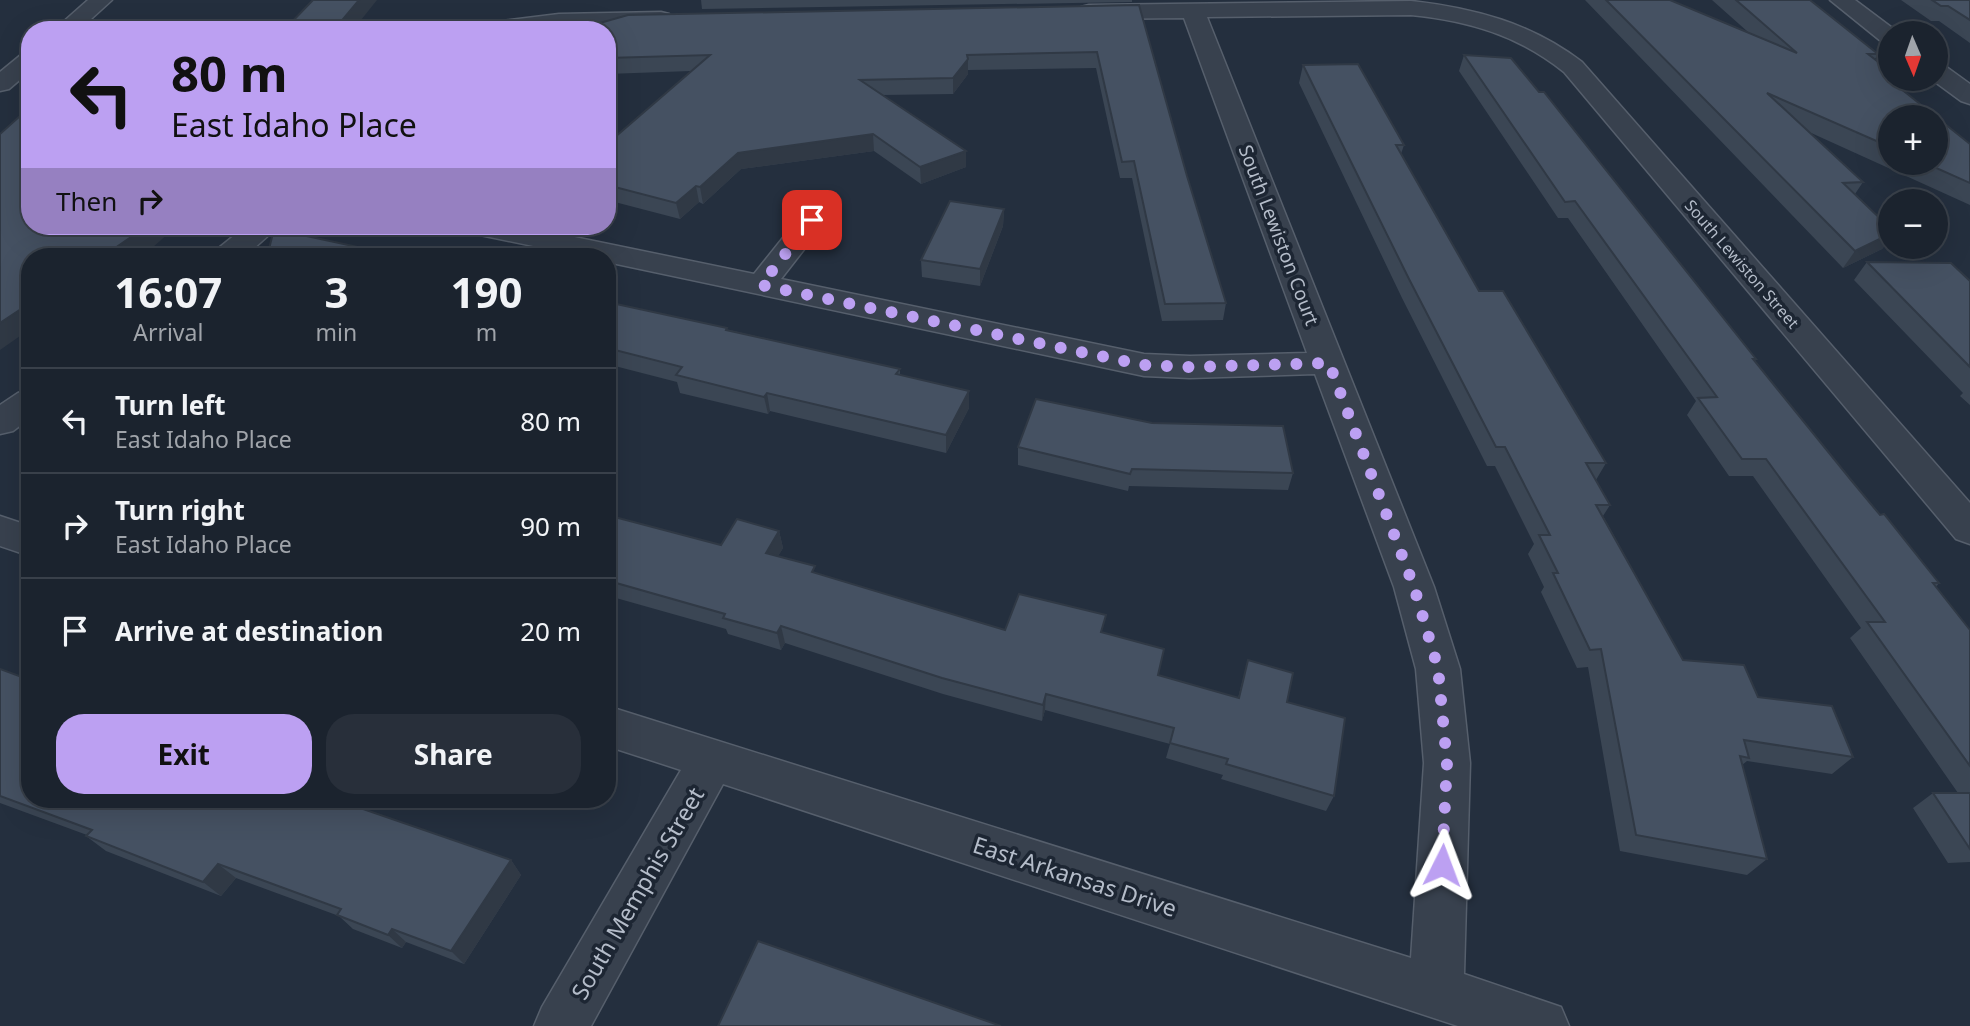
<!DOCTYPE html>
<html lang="en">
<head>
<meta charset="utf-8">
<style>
	:root { --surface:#1b232e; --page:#282f3a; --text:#f1f3f6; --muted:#a0a4aa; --line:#39404a; --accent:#bca0f2 }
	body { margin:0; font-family:"Noto Sans",sans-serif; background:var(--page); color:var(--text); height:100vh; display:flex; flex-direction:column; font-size:26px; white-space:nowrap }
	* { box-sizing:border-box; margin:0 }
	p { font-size:23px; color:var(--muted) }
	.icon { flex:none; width:38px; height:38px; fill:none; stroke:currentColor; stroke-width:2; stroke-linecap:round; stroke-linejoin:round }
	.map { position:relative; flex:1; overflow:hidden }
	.side { position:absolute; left:21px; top:248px; width:595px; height:560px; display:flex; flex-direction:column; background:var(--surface); border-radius:28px; box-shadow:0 7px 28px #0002,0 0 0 2px var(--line) }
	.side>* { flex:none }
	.banner { position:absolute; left:21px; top:21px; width:595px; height:214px; border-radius:28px; box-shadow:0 7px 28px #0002,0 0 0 2px var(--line); background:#bca0f2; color:#111; overflow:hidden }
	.needle { width:46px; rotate:178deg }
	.controls { position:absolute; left:1878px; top:21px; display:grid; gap:14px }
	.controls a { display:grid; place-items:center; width:70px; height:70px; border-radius:50%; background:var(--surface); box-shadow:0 7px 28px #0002,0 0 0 2px var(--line); font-size:35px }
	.pin { position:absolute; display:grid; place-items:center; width:60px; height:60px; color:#fff; margin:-30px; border-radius:14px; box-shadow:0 4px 10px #0006 }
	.me { position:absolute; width:77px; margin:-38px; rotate:3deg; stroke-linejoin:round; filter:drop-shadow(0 0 5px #0008) }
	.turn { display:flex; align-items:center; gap:24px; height:147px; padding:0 35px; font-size:32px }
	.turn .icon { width:91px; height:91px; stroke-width:2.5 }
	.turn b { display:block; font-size:49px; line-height:60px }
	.then { display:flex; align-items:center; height:66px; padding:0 35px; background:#0003; gap:14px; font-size:26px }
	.eta { display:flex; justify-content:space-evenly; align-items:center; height:119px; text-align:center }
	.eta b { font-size:42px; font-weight:700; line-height:49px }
	.cta { display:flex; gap:14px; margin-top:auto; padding:14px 35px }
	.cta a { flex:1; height:80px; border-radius:28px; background:var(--accent); color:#111; font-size:28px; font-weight:700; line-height:80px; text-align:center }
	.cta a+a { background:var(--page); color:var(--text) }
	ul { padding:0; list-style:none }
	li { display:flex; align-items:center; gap:21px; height:105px; padding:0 35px; border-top:2px solid var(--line) }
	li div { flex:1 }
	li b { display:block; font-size:26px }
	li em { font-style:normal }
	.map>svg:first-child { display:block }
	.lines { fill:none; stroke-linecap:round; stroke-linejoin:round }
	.minor-casing { stroke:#565f6c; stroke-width:3 }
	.minor { fill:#38414e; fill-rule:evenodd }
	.wall { fill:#3b4654; fill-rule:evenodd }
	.shaded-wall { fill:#303945 }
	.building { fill:#455162; stroke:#303945; stroke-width:2 }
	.route { stroke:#bca0f2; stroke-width:12; stroke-dasharray:0 21.6 }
	.labels { text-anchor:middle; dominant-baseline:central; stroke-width:7; stroke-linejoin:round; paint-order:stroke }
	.far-street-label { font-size:16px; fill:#b4bcc9; stroke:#1d2633 }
	.street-label { font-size:19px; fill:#b4bcc9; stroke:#1d2633 }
	.near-street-label { font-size:23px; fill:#b4bcc9; stroke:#1d2633 }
</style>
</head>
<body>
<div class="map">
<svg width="1970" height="1026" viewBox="0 0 1970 1026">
	<rect width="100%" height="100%" fill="#242f3e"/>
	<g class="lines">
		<g class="minor-casing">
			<g id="minor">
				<path d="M88 0H112L79 30H54Z"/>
				<path d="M1830 0H1855L1899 33H1890V44L1882 42Z"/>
				<path d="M1411 1C1474 8 1531 23 1582 62L1970 503V544L1956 539 1564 72C1518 35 1469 21 1411 15L1207 17 1434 587 1460 669 1470 763 1464 974 1561 1007 1569 1026H1458L723 784 591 1026H534L542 1007 681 770 607 746V706L1411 958 1424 763 1416 669 1394 587 1315 374 1190 378 1144 376 607 262V257H586L480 235 470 232 465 226H521L754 274 802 214 812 211 822 214 827 220 781 279 1144 354 1190 356 1307 353 1184 18 1089 19 1081 17 1078 12 1081 7 1089 5Z"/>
				<path d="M661 12 669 14 672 19 669 24 543 30H475L478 25 486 23 559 14Z"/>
				<path d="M30 52V71L9 89 0 91V72L22 54Z"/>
				<path d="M1936 64 1945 66 1970 84V104L1961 101 1931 79H1936Z"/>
				<path d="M246 226H279L244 257H211L215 251Z"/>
				<path d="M30 389V418L13 431 0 434V405L18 393Z"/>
				<path d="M0 516 30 526V556L0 546Z"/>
			</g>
		</g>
		<use href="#minor" class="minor"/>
	</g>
	<g class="wall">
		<path d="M701 0H1132V2L702 9Z"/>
		<path d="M1585 0H1670L1748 32 1712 0H1810L1878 54 1875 59 1907 84 1902 90 1970 144V205L1809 132 1863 182 1855 194 1890 228V239L1882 249 1843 268ZM1890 117 1936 163H1890Z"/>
		<path d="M1901 0H1970V43L1939 21H1931Z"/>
		<path d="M1139 5 1187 176 1226 303 1223 320 1162 321 1132 178H1120L1096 68 968 70V74L953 94 883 95 966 167 921 184 874 151 741 169 703 204 699 202 680 219 607 200V144L691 71 607 74V30Z"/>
		<path d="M1464 55 1539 92 1756 359 1755 361 1851 480 1939 583 1936 587 1970 630V862L1948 863 1913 808 1933 793H1958L1850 638 1861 628 1753 476H1729L1687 415 1696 401 1568 218H1558L1459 71Z"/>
		<path d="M1303 65 1404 145 1401 154 1479 291 1606 463 1596 480 1610 505 1603 516 1683 660 1758 697 1853 757 1832 774 1747 761 1742 765 1767 859 1747 875 1620 851 1588 667 1577 668 1541 592 1544 587 1528 554 1534 544 1495 466H1487L1402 298 1299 83Z"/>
		<path d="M1004 209 1003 226 980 286 922 277 921 260Z"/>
		<path d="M1867 262 1970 281V405L1960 396 1963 393 1854 280Z"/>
		<path d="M607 302 900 369V375L969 391V408L946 453 770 411 768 414 680 393 677 382 607 364Z"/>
		<path d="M1018 447 1293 473 1288 490 1129 486 1128 491 1018 465Z"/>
		<path d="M607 515 721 545 779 531 783 548 778 556 817 574 1005 630 1103 633 1158 675 1238 698 1248 660 1287 702 1334 796 1326 811 1221 779 1223 775 1166 758 1170 744 1045 710 1042 721 943 694 785 643 781 650 728 634 726 629 616 598 614 601 607 599Z"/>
		<path d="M0 669 30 800H343L345 803 511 860 521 875 464 964 406 942 402 948 353 929 339 916 236 878 221 896 106 851 86 836 87 835 0 803Z"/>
	</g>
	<g class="shaded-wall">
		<path d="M359 0H377L353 30H334Z"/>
		<path d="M968 59V74L953 94V78Z"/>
		<path d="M873 134 874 151 741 169 703 204 700 187 738 153Z"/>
		<path d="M966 151V167L921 184 920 167Z"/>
		<path d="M696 186 699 202 680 219 676 203Z"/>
		<path d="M1004 209 1003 226 980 286V269Z"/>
		<path d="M147 226H177L153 247 138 257H102Z"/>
		<path d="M1890 234V239L1882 249 1843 268 1855 251Z"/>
		<path d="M27 305 30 308V329L0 350V323Z"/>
		<path d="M969 391V408L946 453V435Z"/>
		<path d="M767 393 770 411 768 414 764 397Z"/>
		<path d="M779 531 783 548 770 570 766 553Z"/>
		<path d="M609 581 616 598 614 601 607 584Z"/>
		<path d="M781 626 785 643 781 650 777 633Z"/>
		<path d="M1046 694 1045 710 1042 721 1043 705Z"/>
		<path d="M511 860 521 875 464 964 451 951Z"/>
		<path d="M218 864 236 878 221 896 203 882Z"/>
		<path d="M392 929 406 942 402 948 388 935Z"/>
	</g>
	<g class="building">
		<path d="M313 0H359L334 30H284Z"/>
		<path d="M1606 0H1670L1797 53 1736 0H1810L1878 54H1868L1890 71V79H1900L1907 84H1895L1970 144V183L1925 163H1936V117H1890V147L1767 93 1863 182 1843 183 1890 228V234L1855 251Z"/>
		<path d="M1932 0H1970V20L1948 6H1941Z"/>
		<path d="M1139 5 1187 176 1226 303 1165 304 1134 161 1122 162 1097 52 967 55 968 59 953 78 860 80 966 151 920 167 873 134 738 153 700 187 696 186 676 203 607 185V144L710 55 607 58V30H575L628 15Z"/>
		<path d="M179 25 174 30H116L119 26Z"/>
		<path d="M1464 55 1511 58 1539 92H1544L1756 359H1753L1851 480 1880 515 1884 514 1939 583H1933L1970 630V766L1867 622H1885L1766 459H1742L1698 398 1717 397 1575 201 1565 202Z"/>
		<path d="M1358 64 1404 145H1396L1479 291H1503L1606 463H1586L1610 505H1596L1683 660 1744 665 1758 697 1832 706 1853 757 1744 740 1749 758 1740 756 1767 859 1636 835 1601 649 1590 650 1553 573H1558L1539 535H1550L1505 447H1496L1409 279 1303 65Z"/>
		<path d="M30 107V226H147L102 257H30V306L27 305 0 323V134Z"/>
		<path d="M950 201 1004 209 980 269 921 260Z"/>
		<path d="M274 229 404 257H267Z"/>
		<path d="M1867 262 1951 263 1970 281V367Z"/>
		<path d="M607 302 727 328 726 330 900 369 896 374 969 391 946 435 767 393 764 397 676 375 682 367 607 348Z"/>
		<path d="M1036 399 1152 423 1283 426 1293 473 1132 469 1130 474 1018 447Z"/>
		<path d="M607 515 721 545 737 519 779 531 766 553 815 566 812 572 1005 630 1019 594 1106 615 1101 632 1164 649 1158 675 1239 698 1248 660 1293 673 1287 702 1345 718 1334 796 1226 764 1228 759 1170 743 1174 728 1046 694 1043 705 942 678 781 626 777 633 723 618 725 614 609 581 607 584Z"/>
		<path d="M0 669 30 680V800H337L511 860 451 951 392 929 388 935 337 915 341 909 218 864 203 882 86 836 92 830 0 796Z"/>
		<path d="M1933 793H1970V849Z"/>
		<path d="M758 941 1001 1026H718Z"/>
	</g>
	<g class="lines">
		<path class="route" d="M812 220 761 285 1143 365 1190 367 1329 363 1414 587 1438 668 1447 763 1442 865"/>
	</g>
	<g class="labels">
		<g class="far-street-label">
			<text transform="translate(1742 264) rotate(49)">South Lewiston Street</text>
		</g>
		<g class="street-label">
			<text transform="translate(1279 235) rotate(69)">South Lewiston Court</text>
		</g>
		<g class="near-street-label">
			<text transform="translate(1075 876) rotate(18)">East Arkansas Drive</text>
			<text transform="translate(637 893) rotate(-60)">South Memphis Street</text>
		</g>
	</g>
</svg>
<div class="controls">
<a><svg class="needle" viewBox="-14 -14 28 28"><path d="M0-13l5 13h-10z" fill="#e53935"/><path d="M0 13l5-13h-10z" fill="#a0a4aa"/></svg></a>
<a>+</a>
<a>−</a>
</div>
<div class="pin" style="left:812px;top:220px;background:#d93025"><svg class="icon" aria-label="arrive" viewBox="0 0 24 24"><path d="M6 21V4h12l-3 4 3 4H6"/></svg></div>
<svg class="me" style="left:1442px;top:865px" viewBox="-20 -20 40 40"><path d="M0-17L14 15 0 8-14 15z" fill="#bca0f2" stroke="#fff" stroke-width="4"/></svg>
<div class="banner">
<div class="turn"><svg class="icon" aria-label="left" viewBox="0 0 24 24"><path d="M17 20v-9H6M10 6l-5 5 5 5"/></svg><div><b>80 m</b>East Idaho Place</div></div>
<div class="then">Then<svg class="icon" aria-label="right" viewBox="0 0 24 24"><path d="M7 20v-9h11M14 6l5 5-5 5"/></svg></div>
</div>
<section class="side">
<div class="eta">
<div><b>16:07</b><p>Arrival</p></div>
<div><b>3</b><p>min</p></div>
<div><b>190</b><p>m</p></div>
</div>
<ul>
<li><svg class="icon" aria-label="left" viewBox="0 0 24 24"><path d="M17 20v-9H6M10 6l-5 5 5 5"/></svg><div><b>Turn left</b><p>East Idaho Place</p></div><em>80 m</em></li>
<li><svg class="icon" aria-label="right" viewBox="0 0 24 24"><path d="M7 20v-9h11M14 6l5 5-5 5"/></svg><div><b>Turn right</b><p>East Idaho Place</p></div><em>90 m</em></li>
<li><svg class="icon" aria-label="arrive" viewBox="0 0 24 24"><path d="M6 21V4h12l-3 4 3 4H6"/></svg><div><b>Arrive at destination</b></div><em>20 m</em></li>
</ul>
<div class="cta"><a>Exit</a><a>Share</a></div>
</section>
</div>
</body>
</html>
